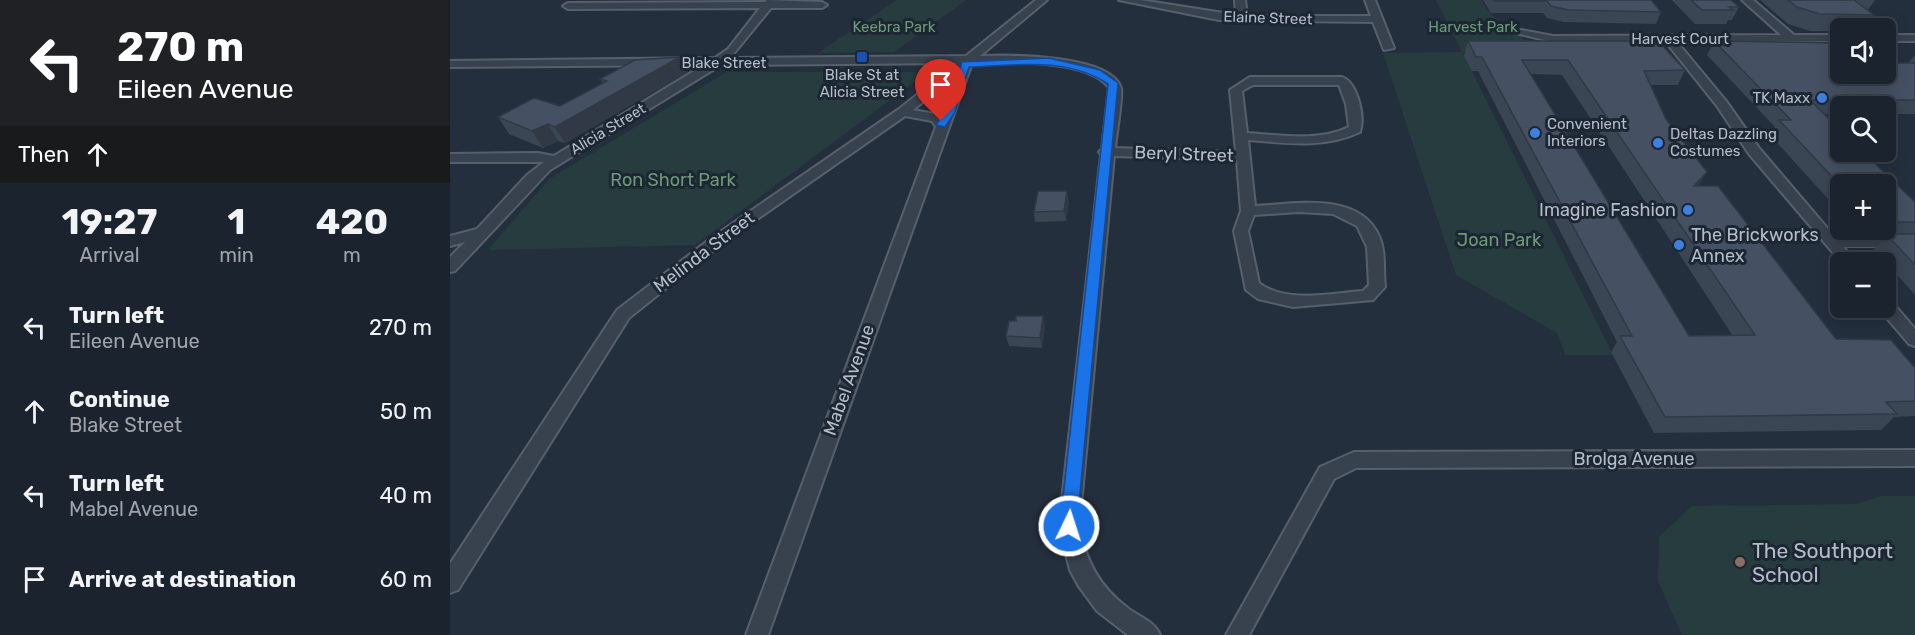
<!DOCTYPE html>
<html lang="en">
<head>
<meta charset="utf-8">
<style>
	:root { --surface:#1b232e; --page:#242b36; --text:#f1f3f6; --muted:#a0a4aa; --line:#39404a }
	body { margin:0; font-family:Rubik,sans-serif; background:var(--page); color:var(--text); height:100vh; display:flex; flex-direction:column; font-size:22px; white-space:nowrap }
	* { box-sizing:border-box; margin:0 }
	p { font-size:20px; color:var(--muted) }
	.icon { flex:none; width:33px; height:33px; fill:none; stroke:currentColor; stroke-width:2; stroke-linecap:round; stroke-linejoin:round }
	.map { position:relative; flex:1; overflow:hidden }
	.sheet { display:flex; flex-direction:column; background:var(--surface); width:450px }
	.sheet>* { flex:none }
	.guide { background:#202124; color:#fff; overflow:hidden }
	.fabs { position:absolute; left:1380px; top:18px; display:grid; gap:12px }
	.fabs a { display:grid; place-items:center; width:66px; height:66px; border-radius:9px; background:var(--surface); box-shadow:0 3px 15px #0003,0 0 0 2px var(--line); font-size:30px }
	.pin { position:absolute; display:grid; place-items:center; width:51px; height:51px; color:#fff; margin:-62px -26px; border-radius:50% 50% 50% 0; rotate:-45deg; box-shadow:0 0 6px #0007 }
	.pin .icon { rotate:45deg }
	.me { position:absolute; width:66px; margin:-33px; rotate:4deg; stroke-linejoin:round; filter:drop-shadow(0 0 4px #0008) }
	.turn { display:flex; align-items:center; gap:21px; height:126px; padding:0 18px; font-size:27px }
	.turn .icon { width:78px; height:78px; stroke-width:2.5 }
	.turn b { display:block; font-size:42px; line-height:51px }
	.then { display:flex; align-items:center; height:57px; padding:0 18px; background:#0003; gap:12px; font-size:22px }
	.eta { display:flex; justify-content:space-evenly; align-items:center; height:102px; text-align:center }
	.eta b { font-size:36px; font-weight:700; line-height:42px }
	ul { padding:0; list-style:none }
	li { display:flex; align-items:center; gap:18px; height:84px; padding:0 18px }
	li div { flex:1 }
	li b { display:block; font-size:22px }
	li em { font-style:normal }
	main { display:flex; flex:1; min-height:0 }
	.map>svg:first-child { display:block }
	.green { fill:#263c3f }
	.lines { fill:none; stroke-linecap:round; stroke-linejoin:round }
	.service-casing { stroke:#565f6c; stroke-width:10 }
	.minor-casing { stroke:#565f6c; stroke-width:4 }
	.service { stroke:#38414e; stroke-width:8 }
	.minor { fill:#38414e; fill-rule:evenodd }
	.wall { fill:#3b4654; fill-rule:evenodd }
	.shaded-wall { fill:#303945 }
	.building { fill:#455162; stroke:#303945; stroke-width:1.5; fill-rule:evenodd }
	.route { fill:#1a73e8; stroke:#114b97; stroke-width:1.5 }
	.transit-dot { fill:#1a4fb4; stroke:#1d2633; stroke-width:2 }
	.shop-dot { fill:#3f7fe0; stroke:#1d2633; stroke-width:2 }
	.education-dot { fill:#8d6e63; stroke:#1d2633; stroke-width:2 }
	.labels { text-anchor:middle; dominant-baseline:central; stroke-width:6; stroke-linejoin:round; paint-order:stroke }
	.far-street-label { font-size:15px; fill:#b4bcc9; stroke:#1d2633 }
	.far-park-label { font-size:15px; fill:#6b9a76; stroke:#1d2633 }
	.far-poi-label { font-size:15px; fill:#b4bcc9; stroke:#1d2633; text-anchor:start }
	.street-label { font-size:18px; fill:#b4bcc9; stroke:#1d2633 }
	.park-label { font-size:18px; fill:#6b9a76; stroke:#1d2633 }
	.poi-label { font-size:18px; fill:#b4bcc9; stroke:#1d2633; text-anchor:end }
	.near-poi-label { font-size:21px; fill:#b4bcc9; stroke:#1d2633; text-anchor:start }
</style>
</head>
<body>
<main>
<section class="sheet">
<div class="guide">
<div class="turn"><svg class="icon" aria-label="left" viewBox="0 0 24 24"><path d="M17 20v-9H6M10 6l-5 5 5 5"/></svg><div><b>270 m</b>Eileen Avenue</div></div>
<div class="then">Then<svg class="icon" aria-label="ahead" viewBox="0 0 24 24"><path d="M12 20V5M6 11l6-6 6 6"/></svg></div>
</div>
<div class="eta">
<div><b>19:27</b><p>Arrival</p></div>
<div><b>1</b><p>min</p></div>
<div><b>420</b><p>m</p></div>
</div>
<ul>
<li><svg class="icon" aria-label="left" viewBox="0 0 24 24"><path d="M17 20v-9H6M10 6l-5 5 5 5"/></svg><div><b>Turn left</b><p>Eileen Avenue</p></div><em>270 m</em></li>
<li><svg class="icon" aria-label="ahead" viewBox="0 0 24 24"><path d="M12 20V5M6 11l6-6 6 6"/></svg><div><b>Continue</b><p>Blake Street</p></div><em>50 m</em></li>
<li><svg class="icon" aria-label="left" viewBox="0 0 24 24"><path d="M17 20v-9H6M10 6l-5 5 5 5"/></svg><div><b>Turn left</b><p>Mabel Avenue</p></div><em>40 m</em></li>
<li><svg class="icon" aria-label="arrive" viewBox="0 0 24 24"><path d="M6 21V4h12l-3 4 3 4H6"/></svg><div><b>Arrive at destination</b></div><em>60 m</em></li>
</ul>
</section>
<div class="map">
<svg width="1465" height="635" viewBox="0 0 1465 635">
	<rect width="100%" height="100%" fill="#242f3e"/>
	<g class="green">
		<path d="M447 0H516L444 52 368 53Z"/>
		<path d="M986 0H1031C1041 16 1048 22 1067 28L1075 42H1048L1013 53 1163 355H1115L1107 333 1006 275 933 53 1012 52Z"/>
		<path d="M277 72H478L245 245 38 250 99 179Z"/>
		<path d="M1432 496H1465V635H1232L1208 581 1209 537 1242 506 1406 504Z"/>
	</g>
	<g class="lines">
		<g class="service-casing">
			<path id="service" d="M1383 243H1439"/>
		</g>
		<g class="minor-casing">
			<g id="minor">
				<path d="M317 0 372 2 377 5 372 8H321L280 58 516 56 586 0H597L530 56C558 55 661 54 671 88 673 97 666 136 665 148L786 152 780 90 800 77H892C908 83 915 117 910 132 874 149 836 143 798 140L805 206C844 204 909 191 929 236 936 251 933 271 935 287L923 300 843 307 808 299 796 290 784 231 791 211 787 160 664 156 629 526C636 561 649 587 679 609 690 617 705 622 710 635H678L647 611 628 585 620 570 609 526 651 155 649 152 652 149 659 88C639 58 554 62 522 63L318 635H296L486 127 482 121 455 116 270 245 179 318 8 590 0 593V564L167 310 260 239 449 109 507 63 271 65 100 170 5 271 0 272V257L15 242 0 246V236L27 229 77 175 94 162H0V154L88 153 104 156 254 65 0 67V61L265 58 278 49 310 8 118 9 113 6 118 3 315 2ZM505 76 490 115 463 110ZM803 85H889L896 104 899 127C867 142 831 135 797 133L792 91ZM849 212 883 214 907 226 917 247 919 285 913 291C881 293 837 304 809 283L798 231 804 215Z"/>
				<path d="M669 0H691L786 15 785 0H795L797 15 806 16H921L915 0H925L944 48 934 50 923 22 769 20Z"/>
				<path d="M1292 0H1303L1344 35H1390V41L1227 42 1276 101 1309 148 1406 262H1391L1299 154 1267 106 1216 42H1103L1066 33 1071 30 1103 36 1331 35Z"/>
				<rect x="1436" y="35" width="29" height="6"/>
				<path d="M1436 300 1442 302 1465 329V346L1459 344 1430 310 1429 308H1436Z"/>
				<path d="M1465 450V466L906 468 884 479 799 635H776L870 467 904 452Z"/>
			</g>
		</g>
		<use href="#service" class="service"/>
		<use href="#minor" class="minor"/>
	</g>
	<g class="wall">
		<path d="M1033 0H1201L1211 12 1206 24 1114 22 1097 18 1093 13H1041Z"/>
		<path d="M1222 0H1281L1289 7 1282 20H1278L1276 24H1245Z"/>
		<path d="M1310 0H1425L1418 10 1424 15 1415 28H1390V31H1360L1338 24Z"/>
		<path d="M1018 41 1235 70 1228 85H1201L1216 119 1257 172 1248 186 1386 339 1465 368V416L1444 417 1431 430 1204 433 1161 352 1167 342 1028 71H1022L1014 56ZM1081 74 1112 75 1283 336H1239Z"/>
		<path d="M1264 41 1390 74 1458 63 1464 56H1465V114H1436V106H1390V114H1375L1465 202V295L1424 249 1434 237H1413L1406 230H1436V184H1390V212L1320 135 1325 127 1257 55Z"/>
		<path d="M238 72 115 143 108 141 93 148 59 134 48 117 110 106 153 83 150 79Z"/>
		<path d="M619 201 616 221 585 222 584 212Z"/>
		<path d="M595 326 592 348 559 346 556 336Z"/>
	</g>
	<g class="shaded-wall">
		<path d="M230 57 238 72 115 143 105 127Z"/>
		<path d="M98 124 108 141 93 148 82 131Z"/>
		<path d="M1257 172 1248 187 1244 186Z"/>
		<path d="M617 191 619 201 616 221 614 211Z"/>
		<path d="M593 316 595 326 592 348 590 338Z"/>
	</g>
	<g class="building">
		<path d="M1043 0H1201L1211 12 1118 10 1101 6 1097 1H1044Z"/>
		<path d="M1241 0H1281L1289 7H1279L1283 10H1252Z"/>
		<path d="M1338 0H1404L1424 15 1370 14 1347 7Z"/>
		<path d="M1018 41H1208L1235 70 1194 71 1216 119 1257 172 1244 186H1268L1386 339 1441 340 1465 368V401L1436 402 1447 414 1215 417 1170 336H1182L1032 57H1026ZM1072 60H1118L1305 335 1239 336Z"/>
		<path d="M1264 41 1390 43V74H1436V63H1465V100H1360L1390 130V152H1413L1465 202V222H1436V184H1390V185L1329 120H1341Z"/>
		<path d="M230 57 105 127 98 124 82 131 48 117 84 98 110 106 157 81 150 79 185 60Z"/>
		<path d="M588 191H617L614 211 584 212Z"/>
		<path d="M1436 234H1465V265Z"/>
		<path d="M566 316H593L590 338 556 336 559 321H566Z"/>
	</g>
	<path class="route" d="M599 58 650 70 668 83 627 526 625 531 619 533 613 531 610 526 658 84C617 57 566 65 519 67L505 112 495 127 486 125 495 112 512 62Z"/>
	<rect class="transit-dot" x="406" y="51" width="12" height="12" rx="3"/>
	<g class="shop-dot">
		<circle cx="1372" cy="98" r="6"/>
		<circle cx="1085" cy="133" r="6"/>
		<circle cx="1208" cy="143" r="6"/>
		<circle cx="1238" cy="210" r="6"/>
		<circle cx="1229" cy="245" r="6"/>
	</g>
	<circle class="education-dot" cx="1290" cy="562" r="6"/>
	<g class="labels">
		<g class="far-street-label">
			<text transform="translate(818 18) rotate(2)">Elaine Street</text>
			<text x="1230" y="39">Harvest Court</text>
			<text x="274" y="63">Blake Street</text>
			<text transform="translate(158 129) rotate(-31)">Alicia Street</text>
		</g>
		<g class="far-park-label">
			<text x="444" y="27">Keebra Park</text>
			<text x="1023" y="27">Harvest Park</text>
		</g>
		<g class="far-poi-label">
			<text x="412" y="75" text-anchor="middle">Blake St at<tspan x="412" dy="17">Alicia Street</tspan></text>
			<text x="1360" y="98" text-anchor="end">TK Maxx</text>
			<text x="1097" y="124">Convenient<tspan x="1097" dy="17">Interiors</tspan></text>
			<text x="1220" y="134">Deltas Dazzling<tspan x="1220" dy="17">Costumes</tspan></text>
		</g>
		<g class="street-label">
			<text transform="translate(734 154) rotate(2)">Beryl Street</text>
			<text transform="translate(254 252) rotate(-37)">Melinda Street</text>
			<text transform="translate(399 380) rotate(-70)">Mabel Avenue</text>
			<text x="1184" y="459">Brolga Avenue</text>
		</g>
		<g class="park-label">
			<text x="223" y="180">Ron Short Park</text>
			<text x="1049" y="240">Joan Park</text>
		</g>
		<g class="poi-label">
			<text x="1226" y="210">Imagine Fashion</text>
			<text x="1241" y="235" text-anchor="start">The Brickworks<tspan x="1241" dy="21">Annex</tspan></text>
		</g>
		<g class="near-poi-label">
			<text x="1302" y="550">The Southport<tspan x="1302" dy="24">School</tspan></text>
		</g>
	</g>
</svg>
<div class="fabs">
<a><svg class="icon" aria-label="sound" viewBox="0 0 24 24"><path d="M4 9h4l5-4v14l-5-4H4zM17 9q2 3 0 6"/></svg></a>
<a><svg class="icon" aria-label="search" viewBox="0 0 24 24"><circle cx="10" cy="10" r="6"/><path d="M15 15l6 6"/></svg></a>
<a>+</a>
<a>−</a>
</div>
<div class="pin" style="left:491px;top:121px;background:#d93025"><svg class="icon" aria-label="arrive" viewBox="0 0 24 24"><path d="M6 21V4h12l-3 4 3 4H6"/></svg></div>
<svg class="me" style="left:619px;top:526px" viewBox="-20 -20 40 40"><circle r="17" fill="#1a73e8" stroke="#fff" stroke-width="3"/><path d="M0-11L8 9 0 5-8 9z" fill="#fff"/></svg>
</div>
</main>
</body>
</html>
